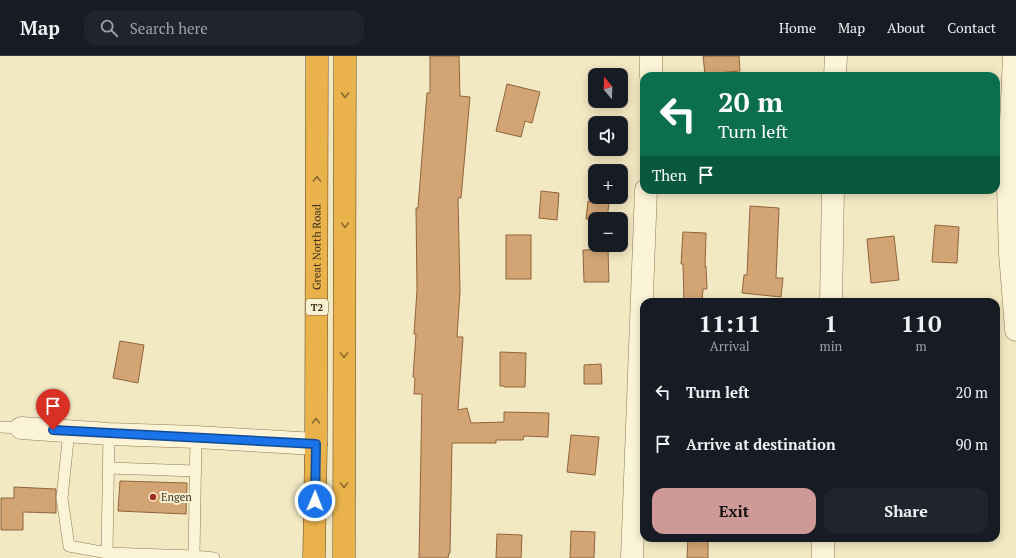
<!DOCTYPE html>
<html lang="en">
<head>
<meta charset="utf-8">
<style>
	:root { --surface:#171b24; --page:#20242c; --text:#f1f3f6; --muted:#9ea1a6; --line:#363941; --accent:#ce9996 }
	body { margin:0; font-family:"PT Serif",serif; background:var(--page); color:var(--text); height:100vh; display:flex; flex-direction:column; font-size:15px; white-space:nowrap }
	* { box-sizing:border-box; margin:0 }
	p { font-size:13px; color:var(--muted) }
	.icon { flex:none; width:22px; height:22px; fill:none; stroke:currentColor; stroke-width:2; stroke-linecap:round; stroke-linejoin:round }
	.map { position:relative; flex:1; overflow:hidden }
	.side { position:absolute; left:640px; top:242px; width:360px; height:244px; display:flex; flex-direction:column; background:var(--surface); border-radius:12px; box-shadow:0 2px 10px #0003 }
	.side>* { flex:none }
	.guide { position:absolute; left:640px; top:16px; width:360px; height:122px; border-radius:12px; box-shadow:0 2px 10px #0003; background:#0b6e4f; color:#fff; overflow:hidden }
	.needle { width:26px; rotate:341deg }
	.tools { position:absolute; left:588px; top:12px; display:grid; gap:8px }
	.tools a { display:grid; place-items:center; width:40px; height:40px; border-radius:8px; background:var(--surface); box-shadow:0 2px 10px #0003; font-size:20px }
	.pin { position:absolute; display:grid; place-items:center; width:34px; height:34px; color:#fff; margin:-41px -17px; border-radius:50% 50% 50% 0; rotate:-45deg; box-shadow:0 0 4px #0007 }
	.pin .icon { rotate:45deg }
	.me { position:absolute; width:44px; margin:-22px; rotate:1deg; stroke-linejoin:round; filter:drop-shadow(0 0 3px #0008) }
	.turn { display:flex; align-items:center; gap:14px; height:84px; padding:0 12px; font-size:18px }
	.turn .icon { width:52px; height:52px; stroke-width:2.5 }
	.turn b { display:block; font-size:28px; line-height:34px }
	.then { display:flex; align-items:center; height:38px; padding:0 12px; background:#0003; gap:8px; font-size:15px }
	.eta { display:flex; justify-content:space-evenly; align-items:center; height:68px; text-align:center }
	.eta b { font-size:24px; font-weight:700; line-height:28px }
	.cta { display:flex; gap:8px; margin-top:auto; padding:8px 12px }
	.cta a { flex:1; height:46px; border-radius:12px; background:var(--accent); color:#111; font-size:16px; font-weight:700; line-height:46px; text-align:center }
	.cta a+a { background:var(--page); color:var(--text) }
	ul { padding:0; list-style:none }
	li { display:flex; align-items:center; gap:12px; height:52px; padding:0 12px }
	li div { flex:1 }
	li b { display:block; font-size:15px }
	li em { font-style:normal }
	header { display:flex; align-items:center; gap:24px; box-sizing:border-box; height:56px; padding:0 20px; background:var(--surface); border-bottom:1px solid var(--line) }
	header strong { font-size:19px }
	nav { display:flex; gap:22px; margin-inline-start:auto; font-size:14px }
	.search { width:280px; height:36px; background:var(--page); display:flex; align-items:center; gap:10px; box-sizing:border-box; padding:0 14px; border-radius:12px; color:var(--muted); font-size:15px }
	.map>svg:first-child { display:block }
	.building { fill:#d4a574; stroke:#8f643b }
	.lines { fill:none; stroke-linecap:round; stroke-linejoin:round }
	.lane-casing { stroke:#8e7957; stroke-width:12 }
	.street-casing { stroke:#8e7957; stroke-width:23 }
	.highway-casing { stroke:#5b462c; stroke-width:23 }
	.lane { stroke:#fcf4d6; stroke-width:11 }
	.street { stroke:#fcf4d6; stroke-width:22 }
	.highway { stroke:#e9b24b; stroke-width:22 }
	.oneway { stroke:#8a6a32 }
	.route-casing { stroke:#114b97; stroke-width:10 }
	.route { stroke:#1a73e8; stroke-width:7 }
	.poi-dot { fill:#a32c21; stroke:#f9f1d2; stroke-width:1.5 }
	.labels { text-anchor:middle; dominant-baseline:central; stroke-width:4; stroke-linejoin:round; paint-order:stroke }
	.shield { fill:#f9f1d2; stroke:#756953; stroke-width:1 }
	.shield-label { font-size:10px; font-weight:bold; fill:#3c2f1d }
	.street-label { font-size:11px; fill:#3c2f1d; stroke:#f9f1d2 }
	.poi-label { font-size:11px; fill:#3c2f1d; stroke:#f9f1d2; text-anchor:start }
</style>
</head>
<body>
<header>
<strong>Map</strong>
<div class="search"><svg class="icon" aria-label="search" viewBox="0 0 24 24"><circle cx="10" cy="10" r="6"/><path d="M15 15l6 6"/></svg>Search here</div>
<nav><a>Home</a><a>Map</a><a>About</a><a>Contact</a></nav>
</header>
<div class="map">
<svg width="1016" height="502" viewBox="0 0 1016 502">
	<rect width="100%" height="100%" fill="#f2e8c2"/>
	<g class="building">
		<path d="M430 0H459L460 40 470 41 461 142H458L460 235 457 281H463L458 354 467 352 471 367 504 366V356L549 357 548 381 524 380 523 384H496V387H452L450 497H449L448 502H419L422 338H414L415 322 413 321 416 278H414L417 234 416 152H418L427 37H430Z"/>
		<path d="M703 0H739L740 15 705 18Z"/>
		<path d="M507 28 540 36 532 67 525 65 521 81 496 75Z"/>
		<path d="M541 135 559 137 557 164 539 162Z"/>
		<path d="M588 145 609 147 607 163H586Z"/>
		<path d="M750 150 779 152 776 222H783L781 241 742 237 744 219H747Z"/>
		<path d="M935 169 959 171 957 207 932 206Z"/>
		<path d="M683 176 706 177 705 211 706 210 707 233H703L702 246H684L683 208H681Z"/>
		<rect x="506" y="179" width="25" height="44"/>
		<path d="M894 180 899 224 871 227 867 183Z"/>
		<path d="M608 193 609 226H584L583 194Z"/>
		<path d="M120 285 144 289 138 327 113 322Z"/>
		<path d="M500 296 526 297 525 331H504V330H500Z"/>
		<path d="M601 308 602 328H584V309Z"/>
		<path d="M571 379 599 381 595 419 567 416Z"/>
		<path d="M120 425 187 427 186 458 118 455Z"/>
		<path d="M14 431 56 433V457L23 456V474H1V442H14Z"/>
		<path d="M571 475 595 476 594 502H570Z"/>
		<path d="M497 478 522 479 521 502H496Z"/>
		<path d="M688 482H708V502H687Z"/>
	</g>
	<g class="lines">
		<g class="lane-casing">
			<g id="lane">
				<path d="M0 371 21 372"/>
				<path d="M69 375 62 442 69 490 107 497 194 500 214 502"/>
				<path d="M109 412 196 415"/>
				<path d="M107 497 109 378"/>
				<path d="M194 500 196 381"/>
			</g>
		</g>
		<g class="street-casing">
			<g id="street">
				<path d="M1014 0 1008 131 1010 197 1016 274"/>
				<path d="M651 20V0"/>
				<path d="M835 20 836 0"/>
				<path d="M831 246 833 134"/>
				<path d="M21 372 109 378 196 381 316 388"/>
				<path d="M823 482V502"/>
				<path d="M632 502 646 134"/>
			</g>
		</g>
		<g class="highway-casing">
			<g id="highway">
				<path id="s1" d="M314 502 316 388 317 0"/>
				<path d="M344 502 345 0"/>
			</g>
		</g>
		<use href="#lane" class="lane"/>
		<use href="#street" class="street"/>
		<use href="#highway" class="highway"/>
	</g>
	<defs><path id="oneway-chevron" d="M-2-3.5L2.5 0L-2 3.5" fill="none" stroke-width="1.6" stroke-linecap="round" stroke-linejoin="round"/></defs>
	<g class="oneway">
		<use href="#oneway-chevron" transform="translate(345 39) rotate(90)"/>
		<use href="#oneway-chevron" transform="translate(317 123) rotate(-90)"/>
		<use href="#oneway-chevron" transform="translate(345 169) rotate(90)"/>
		<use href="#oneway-chevron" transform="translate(344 299) rotate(90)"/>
		<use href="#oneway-chevron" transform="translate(316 365) rotate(-90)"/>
		<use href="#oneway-chevron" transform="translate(344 429) rotate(90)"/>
	</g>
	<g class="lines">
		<g class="route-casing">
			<path id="route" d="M53 374 316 388 315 445"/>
		</g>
		<use href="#route" class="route"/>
	</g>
	<circle class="poi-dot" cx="153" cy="441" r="4"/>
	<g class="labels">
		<rect class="shield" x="306" y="243" width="22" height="16" rx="3"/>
		<g class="shield-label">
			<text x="317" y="251">T2</text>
		</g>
		<g class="street-label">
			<text stroke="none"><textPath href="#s1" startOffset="311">Great North Road</textPath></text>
		</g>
		<g class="poi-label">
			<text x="161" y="441">Engen</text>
		</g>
	</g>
</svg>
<div class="tools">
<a><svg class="needle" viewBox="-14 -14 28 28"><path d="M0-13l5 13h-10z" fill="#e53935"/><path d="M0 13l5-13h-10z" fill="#9ea1a6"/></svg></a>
<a><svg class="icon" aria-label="sound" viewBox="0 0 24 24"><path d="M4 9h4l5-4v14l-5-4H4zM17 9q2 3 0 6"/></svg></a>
<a>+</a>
<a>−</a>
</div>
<div class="pin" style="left:53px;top:374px;background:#d93025"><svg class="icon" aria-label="arrive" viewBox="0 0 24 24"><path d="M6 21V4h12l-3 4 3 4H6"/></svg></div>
<svg class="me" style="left:315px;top:445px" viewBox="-20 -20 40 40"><circle r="17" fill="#1a73e8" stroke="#fff" stroke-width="3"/><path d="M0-11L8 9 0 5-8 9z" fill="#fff"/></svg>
<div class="guide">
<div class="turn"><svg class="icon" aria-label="left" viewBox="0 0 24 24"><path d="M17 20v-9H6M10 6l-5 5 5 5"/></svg><div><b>20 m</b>Turn left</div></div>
<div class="then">Then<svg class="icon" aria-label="arrive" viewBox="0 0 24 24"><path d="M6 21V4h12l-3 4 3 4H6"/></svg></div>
</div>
<section class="side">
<div class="eta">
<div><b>11:11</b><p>Arrival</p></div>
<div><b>1</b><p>min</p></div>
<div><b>110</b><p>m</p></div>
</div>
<ul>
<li><svg class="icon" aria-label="left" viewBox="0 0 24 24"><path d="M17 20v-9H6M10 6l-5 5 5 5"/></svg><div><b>Turn left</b></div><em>20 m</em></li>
<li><svg class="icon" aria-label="arrive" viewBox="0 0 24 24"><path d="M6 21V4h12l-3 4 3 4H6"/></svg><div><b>Arrive at destination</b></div><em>90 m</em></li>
</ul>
<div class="cta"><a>Exit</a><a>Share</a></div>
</section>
</div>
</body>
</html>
